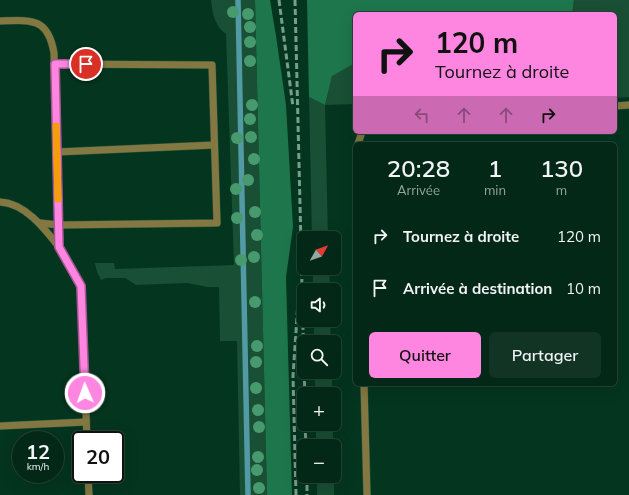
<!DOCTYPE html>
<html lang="fr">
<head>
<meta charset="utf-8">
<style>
	:root { --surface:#032817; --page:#113424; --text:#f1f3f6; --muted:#97a6a1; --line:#244436; --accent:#fe85e0 }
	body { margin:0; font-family:Mulish,sans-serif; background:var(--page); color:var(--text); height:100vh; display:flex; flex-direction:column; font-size:15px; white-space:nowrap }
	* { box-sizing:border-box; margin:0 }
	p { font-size:13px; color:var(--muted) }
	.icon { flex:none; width:22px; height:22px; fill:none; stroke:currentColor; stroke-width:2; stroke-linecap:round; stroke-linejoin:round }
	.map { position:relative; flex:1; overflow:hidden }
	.details { position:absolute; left:353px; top:142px; width:264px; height:244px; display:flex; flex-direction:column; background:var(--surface); border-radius:6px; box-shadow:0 4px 16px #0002,0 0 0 1px var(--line) }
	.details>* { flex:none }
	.top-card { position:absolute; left:353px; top:12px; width:264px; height:122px; border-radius:6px; box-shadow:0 4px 16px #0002,0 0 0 1px var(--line); background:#fe85e0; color:#111; overflow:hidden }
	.needle { width:26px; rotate:50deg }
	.controls { position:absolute; left:297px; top:231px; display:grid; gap:8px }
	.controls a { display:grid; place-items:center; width:44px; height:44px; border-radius:6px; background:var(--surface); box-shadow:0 4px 16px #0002,0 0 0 1px var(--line); font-size:20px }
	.speed { position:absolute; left:12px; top:431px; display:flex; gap:8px; font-size:20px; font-weight:700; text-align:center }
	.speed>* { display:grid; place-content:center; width:52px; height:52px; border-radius:50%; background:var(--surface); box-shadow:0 4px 16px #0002,0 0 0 1px var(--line); line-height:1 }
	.speed small { font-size:10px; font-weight:400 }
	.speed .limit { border:2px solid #111; border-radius:6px; background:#fff; color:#111 }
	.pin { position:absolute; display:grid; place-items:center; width:34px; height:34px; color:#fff; margin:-17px; border:2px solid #fff; border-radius:50%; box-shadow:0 1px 4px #0007 }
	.me { position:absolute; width:44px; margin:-22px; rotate:358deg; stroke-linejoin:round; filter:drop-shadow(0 0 3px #0008) }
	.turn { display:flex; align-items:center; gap:14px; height:84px; padding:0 16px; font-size:18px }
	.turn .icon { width:52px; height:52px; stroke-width:2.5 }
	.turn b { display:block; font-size:28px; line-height:34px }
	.lanes { display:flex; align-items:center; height:38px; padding:0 16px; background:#0003; justify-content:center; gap:20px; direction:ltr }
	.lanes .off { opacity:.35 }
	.eta { display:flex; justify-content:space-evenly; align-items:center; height:68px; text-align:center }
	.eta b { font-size:24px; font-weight:600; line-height:28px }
	.primary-button { display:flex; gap:8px; margin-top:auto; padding:8px 16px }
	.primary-button a { flex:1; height:46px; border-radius:6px; background:var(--accent); color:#111; font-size:16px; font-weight:600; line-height:46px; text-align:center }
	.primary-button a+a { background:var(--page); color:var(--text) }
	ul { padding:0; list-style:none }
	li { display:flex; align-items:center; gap:12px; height:52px; padding:0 16px }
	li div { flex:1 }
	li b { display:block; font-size:15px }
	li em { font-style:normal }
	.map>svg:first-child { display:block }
	.green { fill:#194f34 }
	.forest { fill:#1e764c }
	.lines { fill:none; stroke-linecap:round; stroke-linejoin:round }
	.stream { stroke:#529ba4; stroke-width:5.5 }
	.service-casing { stroke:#23513c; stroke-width:8 }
	.service { stroke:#837842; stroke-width:7 }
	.rail { stroke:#769e89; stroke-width:3; stroke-dasharray:6 3; stroke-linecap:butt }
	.tree { fill:#479a6e }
	.route-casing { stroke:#a55692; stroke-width:10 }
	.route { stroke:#fe85e0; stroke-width:7 }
	.slow { stroke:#f59e0b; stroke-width:7 }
</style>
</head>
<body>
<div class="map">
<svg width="629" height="495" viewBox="0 0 629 495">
	<rect width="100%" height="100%" fill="#04351f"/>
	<g class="green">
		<path d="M211 0H255L267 495H240L237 341H220L219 287H208L187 283 136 285 125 278H106L101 280 97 272 95 263H114L115 269 234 265 226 34C215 27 212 12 211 0Z"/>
		<path d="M574 0H629V97L615 98V14H572Z"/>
		<path d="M355 63V104L325 105 328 238H312L309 97 325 105 332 75Z"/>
		<path d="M313 268H329L330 290H313Z"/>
		<path d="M314 320H330L331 342H314Z"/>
		<rect x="315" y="372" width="17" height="22"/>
		<rect x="316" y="424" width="17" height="22"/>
		<rect x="317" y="476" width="17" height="19"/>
	</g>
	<g class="forest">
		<path d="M255 0H270L276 36 286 105 293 227 286 277 292 495H267Z"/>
		<path d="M307 0H574L572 14H355V63L332 76 325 105 309 97Z"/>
	</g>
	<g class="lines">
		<path class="stream" d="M238 0 248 495"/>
		<g class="service-casing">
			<g id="service">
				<path d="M0 21C31 20 48 17 54 53L59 247 81 286 87 440"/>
				<path d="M615 106 629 105"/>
				<path d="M358 144 362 132"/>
				<path d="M57 152 214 145"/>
				<path d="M0 202C25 203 45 229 59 247"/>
				<path d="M40 223 59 225 217 223 212 65 55 64"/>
				<path d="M364 384 367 495"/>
				<path d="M0 426 86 422"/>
				<path d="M88 474 89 495"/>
			</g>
		</g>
		<use href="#service" class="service"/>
		<g class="rail">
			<path d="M279 0 293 107"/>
			<path d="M295 0 304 368"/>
			<path d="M304 372 305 394"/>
			<path d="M305 424 306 446"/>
			<path d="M307 476V495"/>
			<path d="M296 495 293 376 298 302"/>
		</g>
	</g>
	<g class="tree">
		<circle cx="233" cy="12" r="6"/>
		<circle cx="248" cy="14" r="6"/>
		<circle cx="250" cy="27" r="6"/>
		<circle cx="250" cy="42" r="6"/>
		<circle cx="250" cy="61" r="6"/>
		<circle cx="252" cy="105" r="6"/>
		<circle cx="250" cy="119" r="6"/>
		<circle cx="251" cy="137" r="6"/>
		<circle cx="237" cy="138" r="6"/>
		<circle cx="254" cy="159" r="6"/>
		<circle cx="248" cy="180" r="6"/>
		<circle cx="236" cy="189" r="6"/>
		<circle cx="255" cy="212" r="6"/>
		<circle cx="237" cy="218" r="6"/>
		<circle cx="257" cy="235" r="6"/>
		<circle cx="254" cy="257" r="6"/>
		<circle cx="241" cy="260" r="6"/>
		<circle cx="255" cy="302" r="6"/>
		<circle cx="257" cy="346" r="6"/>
		<circle cx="256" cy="362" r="6"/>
		<circle cx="256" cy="388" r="6"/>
		<circle cx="258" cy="410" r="6"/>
		<circle cx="259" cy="427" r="6"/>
		<circle cx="258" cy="457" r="6"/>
		<circle cx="257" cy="470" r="6"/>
		<circle cx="259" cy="488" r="6"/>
	</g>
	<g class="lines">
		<g class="route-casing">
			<path id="route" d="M85 393 81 286 59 247 55 64H86"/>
		</g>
		<use href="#route" class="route"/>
		<path class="slow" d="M56 126 58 199"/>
	</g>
</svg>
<div class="controls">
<a><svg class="needle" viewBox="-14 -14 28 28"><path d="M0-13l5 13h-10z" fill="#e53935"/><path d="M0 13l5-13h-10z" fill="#97a6a1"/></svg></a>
<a><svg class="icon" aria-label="sound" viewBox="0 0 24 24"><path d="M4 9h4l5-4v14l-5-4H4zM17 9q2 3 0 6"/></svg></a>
<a><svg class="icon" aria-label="search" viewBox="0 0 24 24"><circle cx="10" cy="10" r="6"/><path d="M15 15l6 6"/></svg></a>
<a>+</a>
<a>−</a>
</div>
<div class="speed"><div>12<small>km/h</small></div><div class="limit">20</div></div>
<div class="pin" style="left:86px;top:64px;background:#d93025"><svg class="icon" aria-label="arrive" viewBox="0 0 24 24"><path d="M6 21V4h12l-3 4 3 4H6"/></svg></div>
<svg class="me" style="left:85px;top:393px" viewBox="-20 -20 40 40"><circle r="17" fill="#fe85e0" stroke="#fff" stroke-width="3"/><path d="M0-11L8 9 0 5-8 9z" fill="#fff"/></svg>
<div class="top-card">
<div class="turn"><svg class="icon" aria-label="right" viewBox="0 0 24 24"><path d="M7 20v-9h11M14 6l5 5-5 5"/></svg><div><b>120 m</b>Tournez à droite</div></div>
<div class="lanes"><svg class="icon off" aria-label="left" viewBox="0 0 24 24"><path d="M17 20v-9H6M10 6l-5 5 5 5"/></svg><svg class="icon off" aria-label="ahead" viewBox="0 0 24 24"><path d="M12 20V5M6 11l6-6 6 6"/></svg><svg class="icon off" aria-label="ahead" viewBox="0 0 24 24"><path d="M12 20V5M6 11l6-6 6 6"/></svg><svg class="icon" aria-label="right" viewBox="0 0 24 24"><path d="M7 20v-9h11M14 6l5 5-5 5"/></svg></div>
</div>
<section class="details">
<div class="eta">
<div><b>20:28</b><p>Arrivée</p></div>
<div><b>1</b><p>min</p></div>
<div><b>130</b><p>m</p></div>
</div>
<ul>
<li><svg class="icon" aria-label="right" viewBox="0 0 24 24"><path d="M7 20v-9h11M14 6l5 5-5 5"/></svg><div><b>Tournez à droite</b></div><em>120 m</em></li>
<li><svg class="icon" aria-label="arrive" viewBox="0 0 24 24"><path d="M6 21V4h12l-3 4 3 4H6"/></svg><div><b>Arrivée à destination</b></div><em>10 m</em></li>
</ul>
<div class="primary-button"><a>Quitter</a><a>Partager</a></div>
</section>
</div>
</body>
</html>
